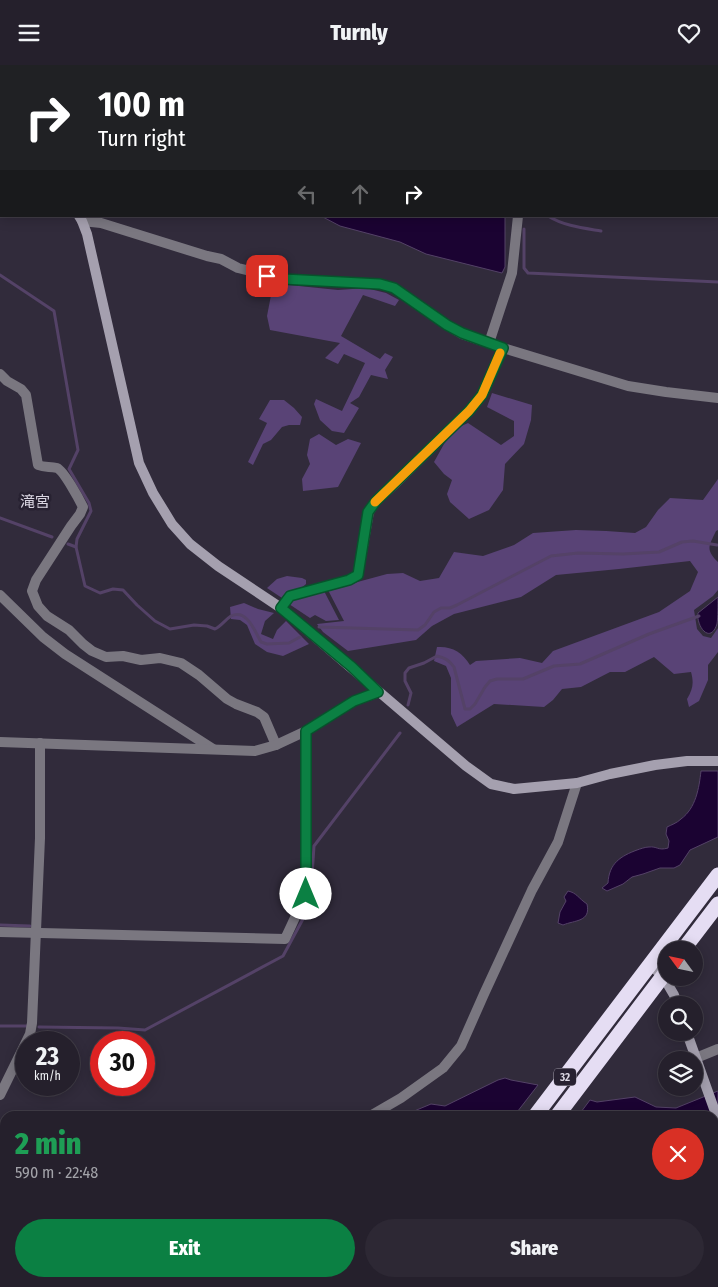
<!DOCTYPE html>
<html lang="en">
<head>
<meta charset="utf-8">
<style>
	:root { --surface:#25202c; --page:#2d2834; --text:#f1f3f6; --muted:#a3a3a9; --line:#423e48; --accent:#0b8043 }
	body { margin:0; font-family:"Fira Sans Condensed","Noto Sans JP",sans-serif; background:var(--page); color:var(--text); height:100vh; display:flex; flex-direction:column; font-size:19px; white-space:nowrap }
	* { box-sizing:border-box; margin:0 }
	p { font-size:16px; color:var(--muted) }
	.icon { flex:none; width:28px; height:28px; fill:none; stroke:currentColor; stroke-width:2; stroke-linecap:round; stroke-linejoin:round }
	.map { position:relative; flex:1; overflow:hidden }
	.side { position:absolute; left:0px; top:1046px; width:719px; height:176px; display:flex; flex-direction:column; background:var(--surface); border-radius:15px 15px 0 0; box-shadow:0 2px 12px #0003,0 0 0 1px var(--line) }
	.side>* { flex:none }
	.top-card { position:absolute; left:0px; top:0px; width:719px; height:152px; box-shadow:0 2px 12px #0003,0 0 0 1px var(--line); background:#202124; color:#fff; overflow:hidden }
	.needle { width:32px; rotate:303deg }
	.fabs { position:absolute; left:658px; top:876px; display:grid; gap:10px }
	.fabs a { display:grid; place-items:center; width:45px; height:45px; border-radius:50%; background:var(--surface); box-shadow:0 2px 12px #0003,0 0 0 1px var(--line); font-size:25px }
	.speed { position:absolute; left:15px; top:966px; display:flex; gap:10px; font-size:25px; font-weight:700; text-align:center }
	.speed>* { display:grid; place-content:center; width:65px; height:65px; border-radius:50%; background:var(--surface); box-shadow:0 2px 12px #0003,0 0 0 1px var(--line); line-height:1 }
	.speed small { font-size:12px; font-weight:400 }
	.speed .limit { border:8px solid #d22; background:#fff; color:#111 }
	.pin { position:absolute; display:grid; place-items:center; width:42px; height:42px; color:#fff; margin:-21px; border-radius:10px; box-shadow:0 2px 8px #0006 }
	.me { position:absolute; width:55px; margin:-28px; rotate:0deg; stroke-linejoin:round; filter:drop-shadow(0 0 4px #0008) }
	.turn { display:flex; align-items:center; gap:18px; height:105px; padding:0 15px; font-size:22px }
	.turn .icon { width:65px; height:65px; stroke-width:2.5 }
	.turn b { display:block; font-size:35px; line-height:42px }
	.lanes { display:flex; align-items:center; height:48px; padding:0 15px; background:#0003; justify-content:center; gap:25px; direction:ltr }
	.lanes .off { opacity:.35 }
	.round { display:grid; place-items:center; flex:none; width:52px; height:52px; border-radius:26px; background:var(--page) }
	.overview { display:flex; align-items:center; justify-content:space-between; height:85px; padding:0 15px }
	h1 { font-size:30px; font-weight:800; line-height:38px; color:#1e9e55 }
	.primary-button { display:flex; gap:10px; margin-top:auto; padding:10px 15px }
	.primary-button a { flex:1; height:58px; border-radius:30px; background:var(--accent); color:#fff; font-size:20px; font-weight:800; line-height:58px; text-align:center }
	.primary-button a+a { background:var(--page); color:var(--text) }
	header { display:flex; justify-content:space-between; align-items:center; height:65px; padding:0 15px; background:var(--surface); font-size:22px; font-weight:800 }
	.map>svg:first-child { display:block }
	.green { fill:#594376 }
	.water { fill:#1b0332; stroke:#544267 }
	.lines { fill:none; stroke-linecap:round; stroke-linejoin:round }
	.stream { stroke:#544267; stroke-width:3 }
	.street { stroke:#7a7780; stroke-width:10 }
	.secondary { stroke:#a5a0af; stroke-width:10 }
	.highway { stroke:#e5ddf3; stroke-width:15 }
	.route-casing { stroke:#07532c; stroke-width:12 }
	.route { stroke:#0b8043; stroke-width:9 }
	.slow { stroke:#f59e0b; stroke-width:9 }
	.labels { text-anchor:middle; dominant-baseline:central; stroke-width:5; stroke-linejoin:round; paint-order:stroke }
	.shield { fill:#272131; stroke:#a4a0ad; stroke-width:1 }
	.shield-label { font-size:11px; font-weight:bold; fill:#dad6e2 }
	.quarter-label { font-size:15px; fill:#dad6e2; stroke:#272131 }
</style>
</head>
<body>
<header><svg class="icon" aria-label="menu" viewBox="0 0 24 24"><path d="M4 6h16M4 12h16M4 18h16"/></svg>Turnly<svg class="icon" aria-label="heart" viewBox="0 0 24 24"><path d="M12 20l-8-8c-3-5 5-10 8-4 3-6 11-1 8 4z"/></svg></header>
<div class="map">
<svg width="718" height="1222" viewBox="0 0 718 1222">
	<rect width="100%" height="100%" fill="#312b3b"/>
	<g class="green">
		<path d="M273 220H289L338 225 366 223 386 228 399 235 395 241 363 230 341 271 380 294 385 288 393 292 385 305 388 314 371 310 359 332 350 338 359 343 344 368 332 366 320 355 314 339 316 334 342 346 365 298 344 289 338 299 325 293 340 278 270 265 267 251Z"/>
		<path d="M492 328 532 340 531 355 524 379 505 399 503 425 489 445 469 454 450 437 447 429 452 415 444 409 434 397 444 379 457 363 468 358 501 380 514 371V356L487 342Z"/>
		<path d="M270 335H284L294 343 302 352 300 360H289L282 362 271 375 263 379 253 400 248 397 267 358 259 354Z"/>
		<path d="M319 369 336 380 348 374 361 378 338 422 303 426 302 414 310 399 307 390 310 374Z"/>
		<path d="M718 414V465L716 466C709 481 705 484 718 497V525L713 531 694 545 697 564 703 571 711 573 718 563V587L708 600V615L699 636 689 642 687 634C693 624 694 618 691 607L674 609 654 592 625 607H610L581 622 562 624 553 635 544 642 494 639 457 662 451 649V613L446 601 434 596 437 582C452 581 462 587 470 600L476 596 520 593 542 598 553 586 659 547 690 526 698 507 690 496 619 504 556 510 521 532 454 549 432 561 416 575 348 586 323 567 317 559 344 556 328 525 387 509 403 508 420 516 439 513 454 487 483 491 514 480 533 468 576 465 606 466 635 468 646 462 658 445 670 433 703 435Z"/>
		<path d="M287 511 302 513 306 515V519L300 524 282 533 267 523 277 514Z"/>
		<path d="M324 526 339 555 326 556 315 550 310 553 289 539 295 534Z"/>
		<path d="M244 538 258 544 274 548 265 556 261 569 273 574 277 565 286 556 309 579 283 591 267 587 255 579 247 560 240 555 231 554 230 542Z"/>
	</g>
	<g class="water">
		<path d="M321 151H505V202L502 208 426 189 400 177 340 161Z"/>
		<path d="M718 532C718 540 718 552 717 559 710 580 696 561 698 548Z"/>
		<path d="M701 706H718V772L690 785 680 800 674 803H660L643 809 632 812 623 819 607 826 602 823 608 818C609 798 621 791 637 785 640 784 645 782 649 782 657 781 658 786 668 783L669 776 666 769 667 762C671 760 677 758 681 754 696 743 699 723 701 706Z"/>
		<path d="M568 826C577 828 578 833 587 839 591 857 575 855 563 860L558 858 560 847 566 836 564 832Z"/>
		<path d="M505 1013 511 1015 538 1020 514 1051H406L407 1049 431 1039 445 1041 498 1015Z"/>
		<path d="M718 1026V1093H714V1051H578L590 1035 597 1037 635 1032 656 1042 676 1043Z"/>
	</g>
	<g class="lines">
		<g class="stream">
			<path d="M548 151C564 161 583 163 601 166"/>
			<path d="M524 164V203L528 208 718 217"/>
			<path d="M0 210 54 246 78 385 69 404 89 438 91 446 77 474 76 482"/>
			<path d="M0 453 52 472"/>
			<path d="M68 479 76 482 85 521 100 528 113 524 123 525 137 540 155 556 170 564 194 560 207 561 215 564C221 561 225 555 231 551 247 543 255 567 261 577L267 579 289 578 300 572"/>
			<path d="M319 562 418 565 425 560 434 547 441 543H450L457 540 551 491 578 488 623 489 659 487 682 477 693 476 717 480"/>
			<path d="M408 640 411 628 405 616V608L409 603 424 598 437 591C445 593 449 595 454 602L465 644H470L475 639 485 622 490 616 497 614H523L554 601 580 599 649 569 699 551"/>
			<path d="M0 860 30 861"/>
			<path d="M0 961H27"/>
			<path d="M39 962 118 963 145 965 283 891 310 841 314 781 400 668"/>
		</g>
		<g class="street">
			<path d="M341 0 342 1"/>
			<path d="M91 1V0"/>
			<path d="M82 156 101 158 207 191 221 194 238 203 283 214 380 219 394 223 447 260 462 269 503 283 628 321 666 327 718 333"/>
			<path d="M489 278 512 208 518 151"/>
			<path d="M0 309 7 316 21 324 26 330 38 400C45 403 50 401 57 403 64 406 79 434 83 442L80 449 71 461 36 515 32 526 38 541 47 551 69 565 83 579 92 586 106 592 123 591 141 595 160 593 181 598 199 610 227 634 236 639 257 647 264 652 276 680"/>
			<path d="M0 530 43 572 65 589 213 684"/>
			<path d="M281 543 290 531 349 515 358 510 369 447 376 436 396 418 469 346 482 330 503 283"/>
			<path d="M0 677 255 686 276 680 306 666 354 636 379 627"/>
			<path d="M0 867 285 874 306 829V666"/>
			<path d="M696 993 718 984"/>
			<path d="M0 1030 30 969 32 958 40 773V678"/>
			<path d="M370 1051 401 1033 443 1003 461 981 484 929 532 825 558 777 577 718"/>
			<path d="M356 1218 360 1222"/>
			<path d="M102 1222 107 1218"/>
		</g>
		<g class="secondary">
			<path d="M0 63 1 65"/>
			<path d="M79 151 82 156 87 169 139 398 153 428 172 459 190 479 218 501 281 543 466 701 491 719 514 724 577 718 610 709 655 700 687 696H718"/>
			<path d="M650 900 663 911 674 930 678 940"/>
			<path d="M687 968 718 1055"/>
		</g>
		<g class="highway">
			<path d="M683 885 718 839"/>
			<path d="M535 1051 718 810"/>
			<path d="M557 1051 666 907"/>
			<path d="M426 1222 428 1218"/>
			<path d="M444 1222 446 1218"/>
		</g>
	</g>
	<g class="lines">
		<g class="route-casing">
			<path id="route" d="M267 211 283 214 380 219 394 223 447 260 462 268 503 283 482 330 469 346 376 436 368 447 358 510 349 515 290 531 281 543 352 602 378 627 354 636 306 666V829"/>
		</g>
		<use href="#route" class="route"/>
		<path class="slow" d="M375 437 469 346 482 330 500 288"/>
	</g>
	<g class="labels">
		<rect class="shield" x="554" y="1003.5" width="22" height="17" rx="4"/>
		<g class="shield-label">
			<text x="565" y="1012">32</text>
		</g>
		<g class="quarter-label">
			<text x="35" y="437">滝宮</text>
		</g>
	</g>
</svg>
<div class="fabs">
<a><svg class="needle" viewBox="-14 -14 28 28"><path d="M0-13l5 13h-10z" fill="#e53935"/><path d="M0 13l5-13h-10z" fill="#a3a3a9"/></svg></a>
<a><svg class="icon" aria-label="search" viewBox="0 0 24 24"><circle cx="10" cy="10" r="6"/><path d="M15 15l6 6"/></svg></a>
<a><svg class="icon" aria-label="layers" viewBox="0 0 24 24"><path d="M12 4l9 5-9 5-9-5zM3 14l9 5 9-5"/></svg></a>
</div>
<div class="speed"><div>23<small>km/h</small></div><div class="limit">30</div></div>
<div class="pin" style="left:267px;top:211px;background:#d93025"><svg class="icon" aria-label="arrive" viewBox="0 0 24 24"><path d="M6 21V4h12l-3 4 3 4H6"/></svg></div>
<svg class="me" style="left:306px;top:829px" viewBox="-20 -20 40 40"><circle r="19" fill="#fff"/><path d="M0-13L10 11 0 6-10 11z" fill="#0b8043"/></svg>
<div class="top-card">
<div class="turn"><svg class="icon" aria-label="right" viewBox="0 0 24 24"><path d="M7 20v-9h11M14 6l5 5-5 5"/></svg><div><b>100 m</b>Turn right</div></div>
<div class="lanes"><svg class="icon off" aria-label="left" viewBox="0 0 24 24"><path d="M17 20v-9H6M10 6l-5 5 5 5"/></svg><svg class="icon off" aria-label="ahead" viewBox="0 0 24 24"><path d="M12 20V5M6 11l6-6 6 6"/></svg><svg class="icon" aria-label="right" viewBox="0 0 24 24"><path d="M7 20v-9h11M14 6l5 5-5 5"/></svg></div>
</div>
<section class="side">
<div class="overview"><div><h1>2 min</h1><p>590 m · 22:48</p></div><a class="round" style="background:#d93025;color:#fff"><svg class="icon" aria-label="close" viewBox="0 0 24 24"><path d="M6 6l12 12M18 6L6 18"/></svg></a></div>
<div class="primary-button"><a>Exit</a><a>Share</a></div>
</section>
</div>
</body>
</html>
